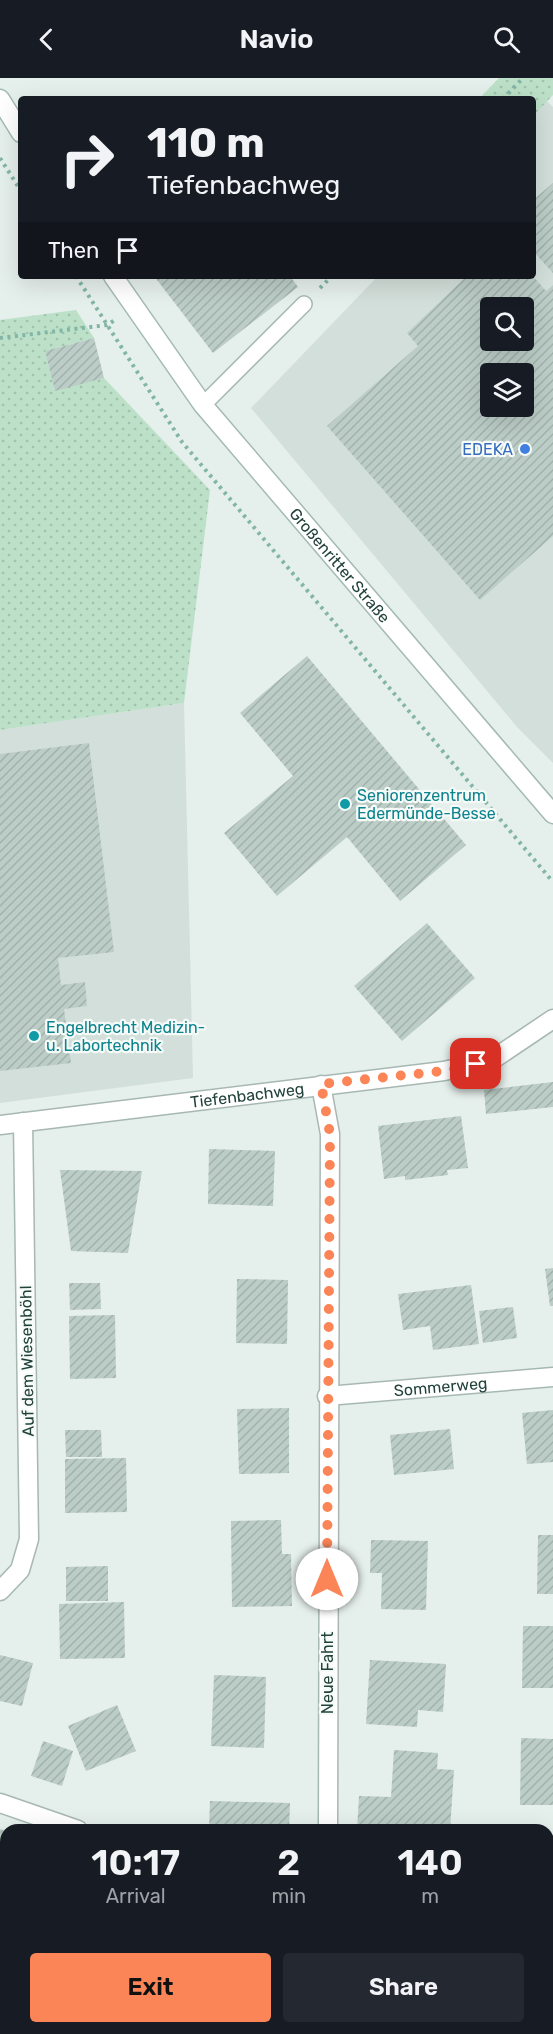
<!DOCTYPE html>
<html lang="en">
<head>
<meta charset="utf-8">
<style>
	:root { --surface:#171b24; --page:#242831; --text:#f1f3f6; --muted:#9ea1a6; --accent:#fb8556 }
	body { margin:0; font-family:Rubik,sans-serif; background:var(--page); color:var(--text); height:100vh; display:flex; flex-direction:column; font-size:22px; white-space:nowrap }
	* { box-sizing:border-box; margin:0 }
	p { font-size:20px; color:var(--muted) }
	.icon { flex:none; width:33px; height:33px; fill:none; stroke:currentColor; stroke-width:2; stroke-linecap:round; stroke-linejoin:round }
	.map { position:relative; flex:1; overflow:hidden }
	.sheet { position:absolute; left:0px; top:1746px; width:554px; height:210px; display:flex; flex-direction:column; background:var(--surface); border-radius:18px 18px 0 0; box-shadow:0 6px 24px #0002 }
	.sheet>* { flex:none }
	.banner { position:absolute; left:18px; top:18px; width:518px; height:183px; border-radius:6px; box-shadow:0 6px 24px #0002; background:#171b24; color:var(--text); overflow:hidden }
	.tools { position:absolute; left:480px; top:219px; display:grid; gap:12px }
	.tools a { display:grid; place-items:center; width:54px; height:54px; border-radius:6px; background:var(--surface); box-shadow:0 6px 24px #0002; font-size:30px }
	.pin { position:absolute; display:grid; place-items:center; width:51px; height:51px; color:#fff; margin:-26px; border-radius:12px; box-shadow:0 3px 9px #0006 }
	.me { position:absolute; width:66px; margin:-33px; rotate:0deg; stroke-linejoin:round; filter:drop-shadow(0 0 4px #0008) }
	.turn { display:flex; align-items:center; gap:21px; height:126px; padding:0 30px; font-size:27px }
	.turn .icon { width:78px; height:78px; stroke-width:2.5 }
	.turn b { display:block; font-size:42px; line-height:51px }
	.then { display:flex; align-items:center; height:57px; padding:0 30px; background:#0003; gap:12px; font-size:22px }
	.eta { display:flex; justify-content:space-evenly; align-items:center; height:102px; text-align:center }
	.eta b { font-size:36px; font-weight:600; line-height:42px }
	.cta { display:flex; gap:12px; margin-top:auto; padding:12px 30px }
	.cta a { flex:1; height:69px; border-radius:6px; background:var(--accent); color:#111; font-size:24px; font-weight:600; line-height:69px; text-align:center }
	.cta a+a { background:var(--page); color:var(--text) }
	header { display:flex; justify-content:space-between; align-items:center; height:78px; padding:0 30px; background:var(--surface); font-size:27px; font-weight:600 }
	.map>svg:first-child { display:block }
	.built { fill:#d3dfda; fill-rule:evenodd }
	.grass { fill:url(#grass-dots) }
	.building { fill:url(#building-hatch); fill-rule:evenodd }
	.lines { fill:none; stroke-linecap:round; stroke-linejoin:round }
	.lane-casing { stroke:#a7b8b3; stroke-width:18 }
	.street-casing { stroke:#a7b8b3; stroke-width:21 }
	.secondary-casing { stroke:#a2bbb3; stroke-width:21 }
	.path { stroke:#83b5a7; stroke-width:4; stroke-dasharray:3 4.5; stroke-linecap:butt }
	.lane { stroke:#fff; stroke-width:15 }
	.street { stroke:#fff; stroke-width:18 }
	.secondary { stroke:#fff; stroke-width:18 }
	.route { stroke:#fb8556; stroke-width:10; stroke-dasharray:0 18 }
	.shop-dot { fill:#3f7fe0; stroke:#f6fbf8; stroke-width:2 }
	.culture-dot { fill:#0f9aa8; stroke:#f6fbf8; stroke-width:2 }
	.labels { text-anchor:middle; dominant-baseline:central; stroke-width:4.5; stroke-linejoin:round; paint-order:stroke }
	.shop-label { font-size:16px; fill:#366cbe; stroke:#f6fbf8; text-anchor:end }
	.street-label { font-size:16px; fill:#22423b; stroke:#f6fbf8 }
	.culture-label { font-size:16px; fill:#0d838f; stroke:#f6fbf8; text-anchor:start }
</style>
</head>
<body>
<header><svg class="icon" aria-label="back" viewBox="0 0 24 24"><path d="M15 5l-7 7 7 7"/></svg>Navio<svg class="icon" aria-label="search" viewBox="0 0 24 24"><circle cx="10" cy="10" r="6"/><path d="M15 15l6 6"/></svg></header>
<div class="map">
<svg width="553" height="1956" viewBox="0 0 553 1956">
	<defs>
		<pattern id="grass-dots" width="8" height="8" patternUnits="userSpaceOnUse" patternTransform="scale(1.5)"><rect width="8" height="8" fill="#bce1c8"/><path d="M2 2h.1M6 6h.1" fill="none" stroke="#a1c2ad" stroke-width="1.8" stroke-linecap="round"/></pattern>
		<pattern id="building-hatch" width="6" height="6" patternUnits="userSpaceOnUse" patternTransform="scale(1.5)"><rect width="6" height="6" fill="#bccdc7"/><path d="M-1 1l2-2M0 6l6-6M5 7l2-2" fill="none" stroke="#a1b1ac"/></pattern>
	</defs>
	<rect width="100%" height="100%" fill="#e5efeb"/>
	<g class="built">
		<path d="M547 23 553 29V685L517 649 251 330 378 198H532L533 38ZM490 230H524V262H490ZM490 296H524V328H490Z"/>
		<path d="M184 625 193 1000 0 1025V652Z"/>
	</g>
	<g class="grass">
		<path d="M499 0H553V17L533 38 532 21H479Z"/>
		<path d="M76 232 94 260 45 273 55 312 104 300 210 412 184 625 0 652V242Z"/>
		<path d="M0 1882 6 1884 2 1916 6 1918V1950H103L121 1956H0Z"/>
	</g>
	<g class="building">
		<path d="M553 105V195L532 172V123Z"/>
		<path d="M154 198H290L298 209 213 275Z"/>
		<path d="M467 198H533L546 213 553 207V458L480 522 327 348 418 268 407 255ZM490 230H524V262H490ZM490 296H524V328H490Z"/>
		<path d="M94 260 104 300 55 313 45 273Z"/>
		<path d="M307 578 466 767 400 823 347 759 277 818 224 755 293 698 240 635Z"/>
		<path d="M89 665 114 874 58 880 61 907 85 904 87 928 64 931 71 985 0 993V676Z"/>
		<path d="M427 845 475 900 402 963 354 908Z"/>
		<path d="M553 1004V1029L486 1036 484 1012Z"/>
		<path d="M461 1038 468 1090 447 1092 448 1097 405 1102V1098L384 1101 378 1048Z"/>
		<path d="M209 1071 275 1073 273 1128 208 1126Z"/>
		<path d="M60 1092 142 1093 128 1175 71 1173Z"/>
		<path d="M553 1190V1228H550L545 1191Z"/>
		<path d="M237 1201 288 1202 287 1266 236 1265Z"/>
		<path d="M69 1205H100L101 1231 70 1232Z"/>
		<path d="M471 1207 479 1266 433 1272 430 1248 403 1252 398 1216Z"/>
		<path d="M513 1229 517 1260 483 1265 479 1233Z"/>
		<path d="M115 1237 116 1300 70 1301 69 1238Z"/>
		<path d="M289 1330V1395L239 1396 237 1331Z"/>
		<path d="M553 1332V1384L527 1386 522 1335Z"/>
		<path d="M450 1351 454 1391 394 1397 390 1357Z"/>
		<path d="M65 1352H101L102 1379H66Z"/>
		<path d="M126 1380 127 1434 65 1435V1381Z"/>
		<path d="M281 1442 282 1476H291L292 1528 232 1529 231 1443Z"/>
		<path d="M538 1457H553V1516H537Z"/>
		<path d="M371 1462 428 1463 426 1532 381 1531 382 1495H370Z"/>
		<path d="M108 1488V1523H66V1489Z"/>
		<path d="M124 1524 125 1580 60 1581 59 1526Z"/>
		<path d="M523 1548H553V1610H522Z"/>
		<path d="M0 1577 33 1585 22 1628 0 1623Z"/>
		<path d="M370 1582 446 1586 443 1634 418 1632 417 1649 366 1646Z"/>
		<path d="M214 1597 266 1599 264 1670 211 1668Z"/>
		<path d="M117 1627 136 1673 86 1693 68 1648Z"/>
		<path d="M521 1660 553 1661V1727H520Z"/>
		<path d="M43 1663 73 1673 62 1708 31 1698Z"/>
		<path d="M394 1672 438 1675 437 1691 454 1692 450 1752H357L359 1718 391 1719Z"/>
		<path d="M210 1723 290 1725 289 1752H209Z"/>
		<path d="M0 1751 6 1753V1808L0 1806Z"/>
		<rect x="548" y="1826" width="5" height="75"/>
	</g>
	<g class="lines">
		<g class="lane-casing">
			<path id="lane" d="M203 327 304 226"/>
		</g>
		<g class="street-casing">
			<g id="street">
				<path d="M321 1007 330 1056 328 1752"/>
				<path id="s1" d="M0 1047 444 993 492 982 553 941"/>
				<path id="s2" d="M327 1318 553 1299"/>
				<path d="M0 1513 20 1492 29 1461 23 1044"/>
				<path d="M0 1725 78 1752"/>
				<path d="M548 1792H553"/>
				<path d="M319 1956 320 1950"/>
			</g>
		</g>
		<g class="secondary-casing">
			<g id="secondary">
				<path d="M0 21 21 55"/>
				<path id="s3" d="M113 198 203 327 553 736"/>
			</g>
		</g>
		<g class="path">
			<path d="M503 21 523 0"/>
			<path d="M0 80 21 113"/>
			<path d="M76 198 182 364 553 804"/>
			<path d="M320 210 332 198"/>
			<path d="M0 260 107 247 115 242"/>
			<path d="M0 1897 6 1899"/>
			<path d="M167 1950 186 1956"/>
		</g>
		<use href="#lane" class="lane"/>
		<use href="#street" class="street"/>
		<use href="#secondary" class="secondary"/>
	</g>
	<g class="lines">
		<path class="route" d="M327 1501 330 1056 321 1006 444 993 476 986"/>
	</g>
	<circle class="shop-dot" cx="525" cy="371" r="6"/>
	<g class="culture-dot">
		<circle cx="345" cy="726" r="6"/>
		<circle cx="34" cy="958" r="6"/>
	</g>
	<g class="labels">
		<g class="shop-label">
			<text x="513" y="371">EDEKA</text>
		</g>
		<g class="street-label">
			<text stroke="none"><textPath href="#s3" startOffset="368">Großenritter Straße</textPath></text>
			<text stroke="none"><textPath href="#s1" startOffset="249">Tiefenbachweg</textPath></text>
			<text transform="translate(27 1283) rotate(-91)">Auf dem Wiesenböhl</text>
			<text stroke="none"><textPath href="#s2" startOffset="114">Sommerweg</textPath></text>
			<text transform="translate(327 1595) rotate(-90)">Neue Fahrt</text>
		</g>
		<g class="culture-label">
			<text x="357" y="717">Seniorenzentrum<tspan x="357" dy="18">Edermünde-Besse</tspan></text>
			<text x="46" y="949">Engelbrecht Medizin-<tspan x="46" dy="18">u. Labortechnik</tspan></text>
		</g>
	</g>
</svg>
<div class="tools">
<a><svg class="icon" aria-label="search" viewBox="0 0 24 24"><circle cx="10" cy="10" r="6"/><path d="M15 15l6 6"/></svg></a>
<a><svg class="icon" aria-label="layers" viewBox="0 0 24 24"><path d="M12 4l9 5-9 5-9-5zM3 14l9 5 9-5"/></svg></a>
</div>
<div class="pin" style="left:476px;top:986px;background:#d93025"><svg class="icon" aria-label="arrive" viewBox="0 0 24 24"><path d="M6 21V4h12l-3 4 3 4H6"/></svg></div>
<svg class="me" style="left:327px;top:1501px" viewBox="-20 -20 40 40"><circle r="19" fill="#fff"/><path d="M0-13L10 11 0 6-10 11z" fill="#fb8556"/></svg>
<div class="banner">
<div class="turn"><svg class="icon" aria-label="right" viewBox="0 0 24 24"><path d="M7 20v-9h11M14 6l5 5-5 5"/></svg><div><b>110 m</b>Tiefenbachweg</div></div>
<div class="then">Then<svg class="icon" aria-label="arrive" viewBox="0 0 24 24"><path d="M6 21V4h12l-3 4 3 4H6"/></svg></div>
</div>
<section class="sheet">
<div class="eta">
<div><b>10:17</b><p>Arrival</p></div>
<div><b>2</b><p>min</p></div>
<div><b>140</b><p>m</p></div>
</div>
<div class="cta"><a>Exit</a><a>Share</a></div>
</section>
</div>
</body>
</html>
